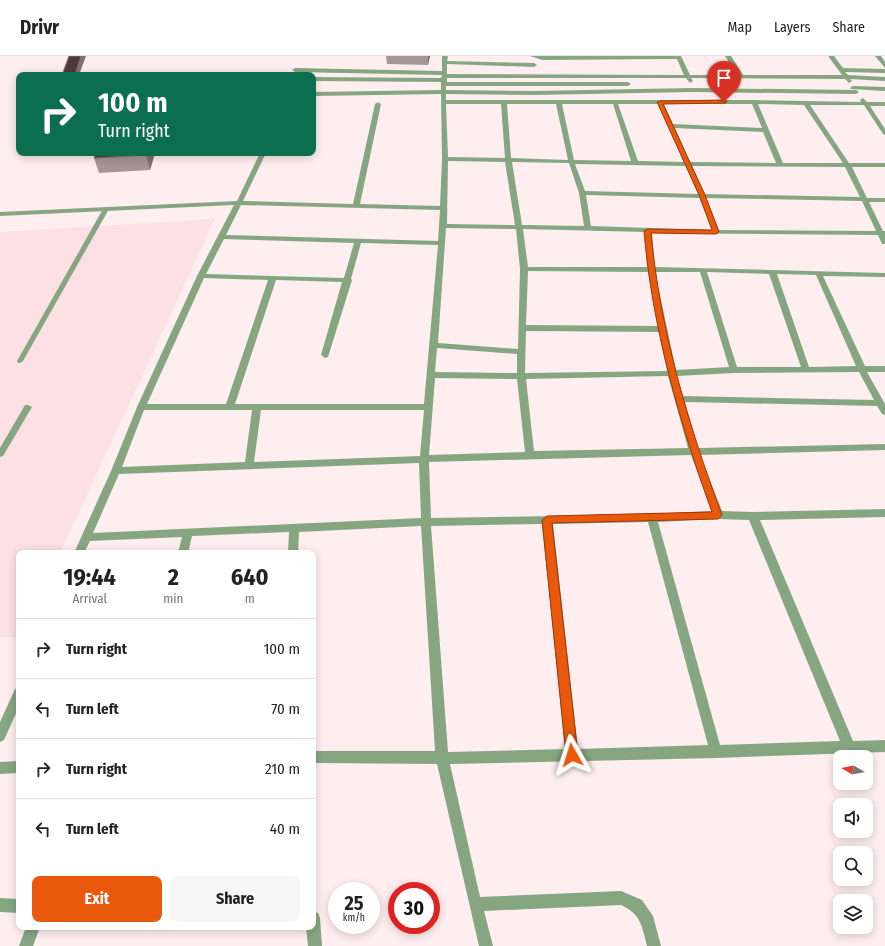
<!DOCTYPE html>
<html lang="en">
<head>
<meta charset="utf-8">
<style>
	:root { --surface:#fff; --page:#f6f6f6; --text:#222; --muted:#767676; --line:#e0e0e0; --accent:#ea580c }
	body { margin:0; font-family:"Fira Sans Condensed",sans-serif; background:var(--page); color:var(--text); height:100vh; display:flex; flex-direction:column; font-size:15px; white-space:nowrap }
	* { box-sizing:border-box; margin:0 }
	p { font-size:13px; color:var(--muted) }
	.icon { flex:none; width:22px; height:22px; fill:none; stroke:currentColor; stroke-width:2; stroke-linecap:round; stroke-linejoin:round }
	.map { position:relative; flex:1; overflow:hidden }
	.side { position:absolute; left:16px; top:494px; width:300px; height:380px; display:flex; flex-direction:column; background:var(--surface); border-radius:8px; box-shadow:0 2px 10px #0003 }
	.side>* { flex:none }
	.hud { position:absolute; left:16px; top:16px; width:300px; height:84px; border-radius:8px; box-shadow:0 2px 10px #0003; background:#0b6e4f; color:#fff; overflow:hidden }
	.needle { width:26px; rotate:279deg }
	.fabs { position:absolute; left:833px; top:694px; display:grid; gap:8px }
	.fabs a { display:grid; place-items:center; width:40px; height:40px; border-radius:8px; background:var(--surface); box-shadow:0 2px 10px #0003; font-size:20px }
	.speed { position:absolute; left:328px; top:826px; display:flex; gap:8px; font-size:20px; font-weight:700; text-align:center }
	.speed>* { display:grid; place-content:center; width:52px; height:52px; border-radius:50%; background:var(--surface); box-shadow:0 2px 10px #0003; line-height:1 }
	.speed small { font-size:10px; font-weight:400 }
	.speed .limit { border:6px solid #d22; background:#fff; color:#111 }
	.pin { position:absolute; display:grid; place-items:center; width:34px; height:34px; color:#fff; margin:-41px -17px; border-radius:50% 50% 50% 0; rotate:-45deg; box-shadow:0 0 4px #0007 }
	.pin .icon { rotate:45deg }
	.me { position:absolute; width:44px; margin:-22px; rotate:354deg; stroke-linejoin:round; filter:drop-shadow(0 0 3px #0008) }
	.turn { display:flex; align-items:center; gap:14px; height:84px; padding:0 16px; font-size:18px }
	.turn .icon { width:52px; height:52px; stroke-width:2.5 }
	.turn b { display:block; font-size:28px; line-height:34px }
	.eta { display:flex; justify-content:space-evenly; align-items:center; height:68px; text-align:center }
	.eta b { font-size:24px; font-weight:700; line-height:28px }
	.button { display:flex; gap:8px; margin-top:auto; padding:8px 16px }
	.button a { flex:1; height:46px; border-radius:8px; background:var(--accent); color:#fff; font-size:16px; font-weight:700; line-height:46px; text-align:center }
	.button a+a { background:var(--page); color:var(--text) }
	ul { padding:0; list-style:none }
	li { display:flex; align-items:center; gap:12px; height:60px; padding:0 16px; border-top:1px solid var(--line) }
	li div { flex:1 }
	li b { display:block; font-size:15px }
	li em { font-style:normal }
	header { display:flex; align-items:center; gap:24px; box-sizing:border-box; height:56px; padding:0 20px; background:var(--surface); border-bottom:1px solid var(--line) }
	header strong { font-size:19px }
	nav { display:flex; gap:22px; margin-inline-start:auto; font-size:14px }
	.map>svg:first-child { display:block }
	.built { fill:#fce0e4 }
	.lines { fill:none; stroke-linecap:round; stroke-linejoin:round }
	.lane { fill:#86a682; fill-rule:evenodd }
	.street { fill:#86a682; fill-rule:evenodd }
	.wall { fill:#a69496 }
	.shaded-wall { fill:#837073 }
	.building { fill:#4e3a3d; stroke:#837073 }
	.route { fill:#ea580c; stroke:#983908 }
</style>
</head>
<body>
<header>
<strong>Drivr</strong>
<nav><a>Map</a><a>Layers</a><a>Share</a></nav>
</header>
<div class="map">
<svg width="885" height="890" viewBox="0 0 885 890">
	<rect width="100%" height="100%" fill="#feeef0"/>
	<path class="built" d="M215 163 60 497H19V581H0V176Z"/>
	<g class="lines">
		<g class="lane">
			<path d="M106 151 109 153 23 305 20 307H18L17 305 103 153Z"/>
			<path d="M25 349H28L32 351 3 400 0 401V392Z"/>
		</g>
		<g class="street">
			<path d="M442 0H448L447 5 534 7 537 9 534 11 447 8V18L684 19 677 3 542 4 530 0H681L690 19H737L725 0H731L743 19H842L828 0H834L843 12 885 13V17L845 16 848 19 885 21V25L850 23 852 25 849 27 845 23 691 22 693 25 690 27 686 22H447V26H628L631 28 628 30H446V34L534 35 692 32 856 34 859 36 856 38 692 36 534 39 446 38V44H754L861 46 860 44 863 42 867 46H885V50H870L885 73V79L883 78 864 49H810L849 107H885V111H852L867 142H885V146H869L883 175H885V188H882L878 179 652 177 655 211 885 217V221L823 220 865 310H885V316H867L885 348V359L882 358 877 350 685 346 698 392 885 388V394L700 399 722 455 753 456 885 453V461L760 464 853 685 885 684V696L716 702 450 708 480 841 621 835 642 844 653 860 661 890H647C642 870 641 858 621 849L484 855 493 890H479L437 708 313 707V695H435L421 470 299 476 298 497H288L289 476 192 480 188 497H178L182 481 90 485 84 497H74L111 415 137 351 197 220 234 149 0 160V156L237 145 260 97H266L243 145 353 148 375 48 378 46 381 48 360 148 440 150 442 103 441 38 313 40V36L441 34V26L313 25V21L441 22 442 19 295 16 292 14 295 12 442 15ZM446 48H501L505 102 448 101ZM507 48H556L568 104 511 102ZM562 48H613L631 105 574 104ZM618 48H658L684 106 638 105ZM664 48H752L762 72 673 68ZM758 48 804 49 843 107H783ZM675 72 763 76 776 107 690 106ZM448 105 505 106 515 169 447 168ZM512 106 569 107 579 137 584 170 522 169ZM575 108 686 110 698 138 585 135ZM692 110 845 111 860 141 705 138ZM586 139 700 142 712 174 591 170ZM706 142 862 145 876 175 719 174ZM241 149 440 154 438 185 226 179ZM446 172 516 173 520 213 518 293 438 287ZM523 173 645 176 647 211H528ZM224 183 354 187 344 222 206 218ZM361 187 438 189 424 348H235L276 224 342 226 321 299 325 302 328 301 352 224 351 223ZM528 215 648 216 658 270 526 269ZM655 216H700L729 311 676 314ZM707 216 769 218 801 311H737ZM777 218 816 219 856 310 809 311ZM204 222 268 224 226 348H147ZM526 275 659 276 667 315 525 317ZM437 292 517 298V317L435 316ZM859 316 874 344 683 340 677 320 734 317ZM668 320 688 392 534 395 526 323ZM435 322 517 323 525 396 429 399ZM144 354H252L245 406 122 411ZM261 354H424L420 400 254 406ZM691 399 712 455 628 459 431 462 429 406ZM419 407 421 462 93 477 119 418ZM718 463 749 464 840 685 720 689 658 466ZM648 466 708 689 578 693 553 468ZM542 468 565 693 448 696 431 470Z"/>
			<path d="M875 0H881L885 6V12Z"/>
			<path d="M853 30 885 31V35L851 33 850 32Z"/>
			<path d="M19 631V651L4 684 0 686V666L15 633Z"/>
			<path d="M19 705V717L0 718V706Z"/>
			<path d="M0 842 19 843V857L0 856Z"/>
			<path d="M313 855 318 857 320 862 322 890H308L306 871H313Z"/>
			<path d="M26 871H40L33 890H19Z"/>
		</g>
	</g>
	<g class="wall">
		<path d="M386 0H430L428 9 387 8Z"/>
		<path d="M96 97H155L150 114 99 117 94 102Z"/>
	</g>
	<g class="shaded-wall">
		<path d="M81 0H86L79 19H75Z"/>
		<path d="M428 0H430L428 9Z"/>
		<path d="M147 97H155L150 114 146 99Z"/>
	</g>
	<g class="building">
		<path d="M69 0H81L75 19H62Z"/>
		<path d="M96 97H147L146 99 94 102Z"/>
	</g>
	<path class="route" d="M724 44 727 46 726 47 663 48 705 139 719 176 716 178 651 177C660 274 688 368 722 459L718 463 552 467 578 699 576 703 572 705 568 703 566 699 542 464 547 460 712 456C679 365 652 271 644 175L648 173 712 174 699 139 657 46 660 45Z"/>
</svg>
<div class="fabs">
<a><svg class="needle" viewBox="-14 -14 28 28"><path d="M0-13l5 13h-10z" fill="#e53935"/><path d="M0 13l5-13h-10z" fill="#767676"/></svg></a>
<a><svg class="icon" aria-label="sound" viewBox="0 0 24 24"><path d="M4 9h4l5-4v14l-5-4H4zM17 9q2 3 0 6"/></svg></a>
<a><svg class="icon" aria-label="search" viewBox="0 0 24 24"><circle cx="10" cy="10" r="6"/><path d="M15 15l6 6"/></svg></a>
<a><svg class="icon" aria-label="layers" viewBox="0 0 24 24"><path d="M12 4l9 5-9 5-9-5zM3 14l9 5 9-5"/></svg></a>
</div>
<div class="speed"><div>25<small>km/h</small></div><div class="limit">30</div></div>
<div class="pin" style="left:724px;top:46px;background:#d93025"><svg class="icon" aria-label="arrive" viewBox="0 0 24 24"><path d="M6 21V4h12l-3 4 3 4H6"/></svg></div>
<svg class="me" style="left:572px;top:699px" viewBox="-20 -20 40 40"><path d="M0-17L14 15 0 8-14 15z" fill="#ea580c" stroke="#fff" stroke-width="4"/></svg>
<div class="hud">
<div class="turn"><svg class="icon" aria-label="right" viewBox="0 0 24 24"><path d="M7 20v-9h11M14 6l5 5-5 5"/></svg><div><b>100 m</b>Turn right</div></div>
</div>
<section class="side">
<div class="eta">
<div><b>19:44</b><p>Arrival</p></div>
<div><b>2</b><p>min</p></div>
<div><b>640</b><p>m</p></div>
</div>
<ul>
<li><svg class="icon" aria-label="right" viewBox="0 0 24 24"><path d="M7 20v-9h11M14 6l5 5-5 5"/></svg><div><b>Turn right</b></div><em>100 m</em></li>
<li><svg class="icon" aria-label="left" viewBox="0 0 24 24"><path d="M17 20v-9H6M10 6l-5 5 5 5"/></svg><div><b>Turn left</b></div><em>70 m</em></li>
<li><svg class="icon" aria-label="right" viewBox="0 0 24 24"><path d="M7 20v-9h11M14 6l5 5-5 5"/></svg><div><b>Turn right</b></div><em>210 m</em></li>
<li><svg class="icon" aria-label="left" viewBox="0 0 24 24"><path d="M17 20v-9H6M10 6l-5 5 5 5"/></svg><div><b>Turn left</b></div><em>40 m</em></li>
</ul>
<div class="button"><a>Exit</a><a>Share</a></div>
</section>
</div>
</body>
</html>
